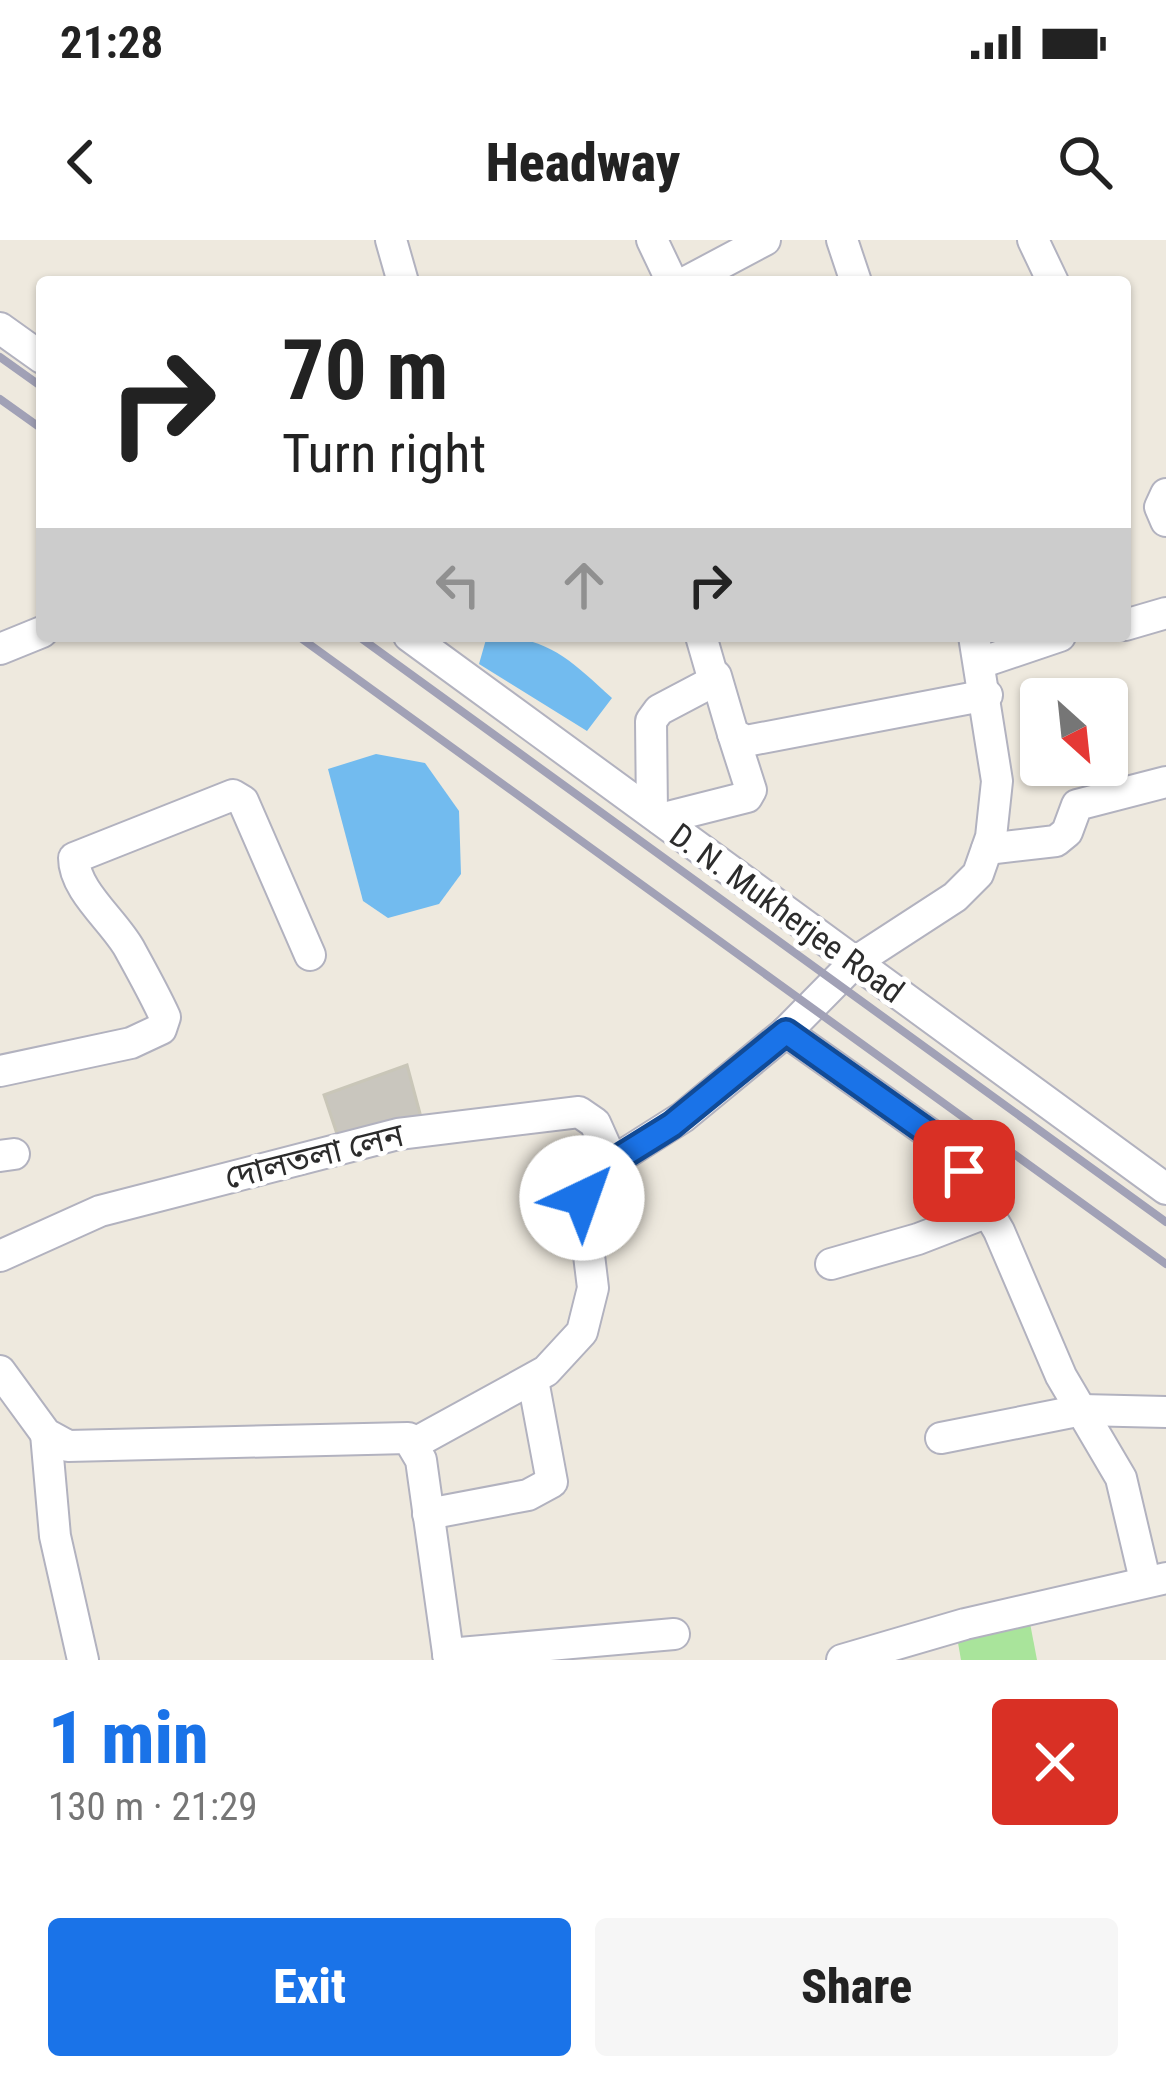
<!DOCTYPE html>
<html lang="en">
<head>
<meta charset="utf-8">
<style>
	:root { --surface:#fff; --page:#f6f6f6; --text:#222; --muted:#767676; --accent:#1a73e8 }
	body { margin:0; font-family:"Roboto Condensed","Noto Sans Bengali",sans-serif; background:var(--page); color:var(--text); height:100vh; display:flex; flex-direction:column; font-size:45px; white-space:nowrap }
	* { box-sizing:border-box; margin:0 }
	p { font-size:39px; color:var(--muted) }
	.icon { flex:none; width:66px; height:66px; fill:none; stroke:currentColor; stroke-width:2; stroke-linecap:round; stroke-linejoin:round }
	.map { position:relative; height:1420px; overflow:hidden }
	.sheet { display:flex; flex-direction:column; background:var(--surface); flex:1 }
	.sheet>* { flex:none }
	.top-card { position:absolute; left:36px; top:36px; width:1095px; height:366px; border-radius:12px; box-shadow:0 3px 9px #0004; background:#fff; color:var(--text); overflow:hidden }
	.needle { width:78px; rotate:153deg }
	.fabs { position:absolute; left:1020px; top:438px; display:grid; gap:24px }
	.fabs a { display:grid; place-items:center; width:108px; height:108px; border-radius:12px; background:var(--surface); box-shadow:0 3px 9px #0004; font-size:60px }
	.pin { position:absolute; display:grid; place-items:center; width:102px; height:102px; color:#fff; margin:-51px; border-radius:24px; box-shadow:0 6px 18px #0006 }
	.me { position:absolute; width:132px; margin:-66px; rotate:42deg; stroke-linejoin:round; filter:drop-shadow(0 0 9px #0008) }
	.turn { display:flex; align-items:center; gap:42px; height:252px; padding:0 48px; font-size:54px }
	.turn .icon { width:156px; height:156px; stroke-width:2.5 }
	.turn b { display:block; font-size:84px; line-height:102px }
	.lanes { display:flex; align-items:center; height:114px; padding:0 48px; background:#0003; justify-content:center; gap:60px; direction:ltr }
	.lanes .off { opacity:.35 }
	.round { display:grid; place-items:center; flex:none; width:126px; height:126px; border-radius:12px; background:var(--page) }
	.head { display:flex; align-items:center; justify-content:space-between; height:204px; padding:0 48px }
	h1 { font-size:72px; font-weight:800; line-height:90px; color:var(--accent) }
	.button { display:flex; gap:24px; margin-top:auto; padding:24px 48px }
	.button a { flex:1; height:138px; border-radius:12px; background:var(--accent); color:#fff; font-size:48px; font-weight:800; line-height:138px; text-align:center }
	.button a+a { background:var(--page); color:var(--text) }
	.status { display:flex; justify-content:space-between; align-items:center; height:84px; padding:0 60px; background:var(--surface); direction:ltr }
	.status svg { height:33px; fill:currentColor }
	header { display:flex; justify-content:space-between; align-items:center; height:156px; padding:0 48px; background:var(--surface); font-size:54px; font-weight:800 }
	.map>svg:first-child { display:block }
	.green { fill:#a9e49b }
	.water { fill:#72bbef }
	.building { fill:#c9c6be; stroke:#c9c6b8; stroke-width:3 }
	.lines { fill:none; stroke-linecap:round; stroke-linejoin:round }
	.street-casing { stroke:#b2b2bf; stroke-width:34 }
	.street { stroke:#fff; stroke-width:30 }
	.rail { stroke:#a1a1b6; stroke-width:8 }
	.route-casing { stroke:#114b97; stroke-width:30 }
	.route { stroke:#1a73e8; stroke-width:21 }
	.labels { text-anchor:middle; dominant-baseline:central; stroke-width:10; stroke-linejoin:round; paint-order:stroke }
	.street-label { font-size:33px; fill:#2c2c2c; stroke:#fff }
</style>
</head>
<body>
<div class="status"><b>21:28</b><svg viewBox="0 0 49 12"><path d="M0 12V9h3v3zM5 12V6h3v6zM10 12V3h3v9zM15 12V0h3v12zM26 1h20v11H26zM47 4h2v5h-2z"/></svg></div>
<header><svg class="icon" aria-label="back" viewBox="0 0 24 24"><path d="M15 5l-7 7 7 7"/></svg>Headway<svg class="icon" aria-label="search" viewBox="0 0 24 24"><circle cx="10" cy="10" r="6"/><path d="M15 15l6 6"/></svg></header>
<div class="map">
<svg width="1166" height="1420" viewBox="0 0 1166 1420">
	<rect width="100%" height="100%" fill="#eee9de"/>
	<path class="green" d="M1030 1383 1037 1420H961L957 1397Z"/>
	<g class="water">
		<path d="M487 396C548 396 569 419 612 458L587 491 479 424Z"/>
		<path d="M376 514 425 523 459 571 461 634 439 664 388 678 363 661 328 529Z"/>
	</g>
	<path class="building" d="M407 825 422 881 339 900 324 855Z"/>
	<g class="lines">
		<g class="street-casing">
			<g id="street">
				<path d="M391 0 403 42"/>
				<path d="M652 0 672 42"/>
				<path d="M842 0 856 42"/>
				<path d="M1033 0 1053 42"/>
				<path d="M686 42 765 0"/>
				<path d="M0 88 42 118"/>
				<path d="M1166 254 1160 267 1166 281"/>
				<path d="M1125 385 1166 373"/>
				<path d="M409 396 1166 949"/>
				<path d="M0 409 42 392"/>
				<path d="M980 423 1060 396"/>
				<path d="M716 436 733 494 746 501 987 455"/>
				<path d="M652 573 651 481 659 470 714 441 701 396"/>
				<path d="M660 579 747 557 751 550 733 494"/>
				<path d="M987 609 1056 601 1067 592 1077 565 1166 542"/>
				<path d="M786 792 930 894 964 931 999 991 1061 1136 1121 1238 1145 1340"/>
				<path d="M0 831 131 803 161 789 165 777C154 753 141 730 129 708 113 680 74 650 74 618L233 555 243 561 310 715"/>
				<path d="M0 916 14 914"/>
				<path d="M0 1016 100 971 398 894 579 872 595 883 612 921"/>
				<path d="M831 1024 918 999 988 972"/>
				<path d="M0 1131 46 1194 68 1206 408 1198 421 1220 449 1420"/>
				<path d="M46 1194 55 1296 83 1420"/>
				<path d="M941 1198 1082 1170 1166 1172"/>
				<path d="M415 1203 546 1131 582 1092 593 1048 582 958 590 936 683 877 786 792 855 722 955 657 978 634 991 597 997 541 974 396"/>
				<path d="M428 1274 528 1255 552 1242 533 1140"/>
				<path d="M448 1414 674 1394"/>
				<path d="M842 1420 965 1384 1166 1338"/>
			</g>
		</g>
		<use href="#street" class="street"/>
		<g class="rail">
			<path d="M0 117 42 147"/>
			<path d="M0 159 42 189"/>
			<path d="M298 396 1166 1024"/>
			<path d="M358 396 1166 982"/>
		</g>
	</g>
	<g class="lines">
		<g class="route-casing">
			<path id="route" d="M582 958 590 936 672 885 786 792 930 894 964 931"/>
		</g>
		<use href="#route" class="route"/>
	</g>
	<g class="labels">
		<g class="street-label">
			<text transform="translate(787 673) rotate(36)">D. N. Mukherjee Road</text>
			<text transform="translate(314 916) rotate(-14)">দোলতলা লেন</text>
		</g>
	</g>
</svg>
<div class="fabs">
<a><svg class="needle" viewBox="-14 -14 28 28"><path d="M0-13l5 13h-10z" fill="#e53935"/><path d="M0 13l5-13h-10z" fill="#767676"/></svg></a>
</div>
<div class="pin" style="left:964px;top:931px;background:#d93025"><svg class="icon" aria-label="arrive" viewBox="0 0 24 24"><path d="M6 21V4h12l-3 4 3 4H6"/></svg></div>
<svg class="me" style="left:582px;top:958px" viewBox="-20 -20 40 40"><circle r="19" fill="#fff"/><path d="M0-13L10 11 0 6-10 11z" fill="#1a73e8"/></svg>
<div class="top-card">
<div class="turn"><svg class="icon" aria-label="right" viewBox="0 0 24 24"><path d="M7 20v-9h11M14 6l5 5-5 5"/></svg><div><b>70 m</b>Turn right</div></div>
<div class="lanes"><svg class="icon off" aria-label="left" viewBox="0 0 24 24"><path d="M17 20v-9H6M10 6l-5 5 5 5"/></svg><svg class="icon off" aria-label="ahead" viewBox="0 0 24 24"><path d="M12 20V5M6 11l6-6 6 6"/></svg><svg class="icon" aria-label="right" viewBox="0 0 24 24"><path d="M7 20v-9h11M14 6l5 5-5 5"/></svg></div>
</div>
</div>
<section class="sheet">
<div class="head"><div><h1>1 min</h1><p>130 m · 21:29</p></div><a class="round" style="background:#d93025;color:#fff"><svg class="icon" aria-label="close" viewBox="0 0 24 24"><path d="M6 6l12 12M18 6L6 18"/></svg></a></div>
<div class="button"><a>Exit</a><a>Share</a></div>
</section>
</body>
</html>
